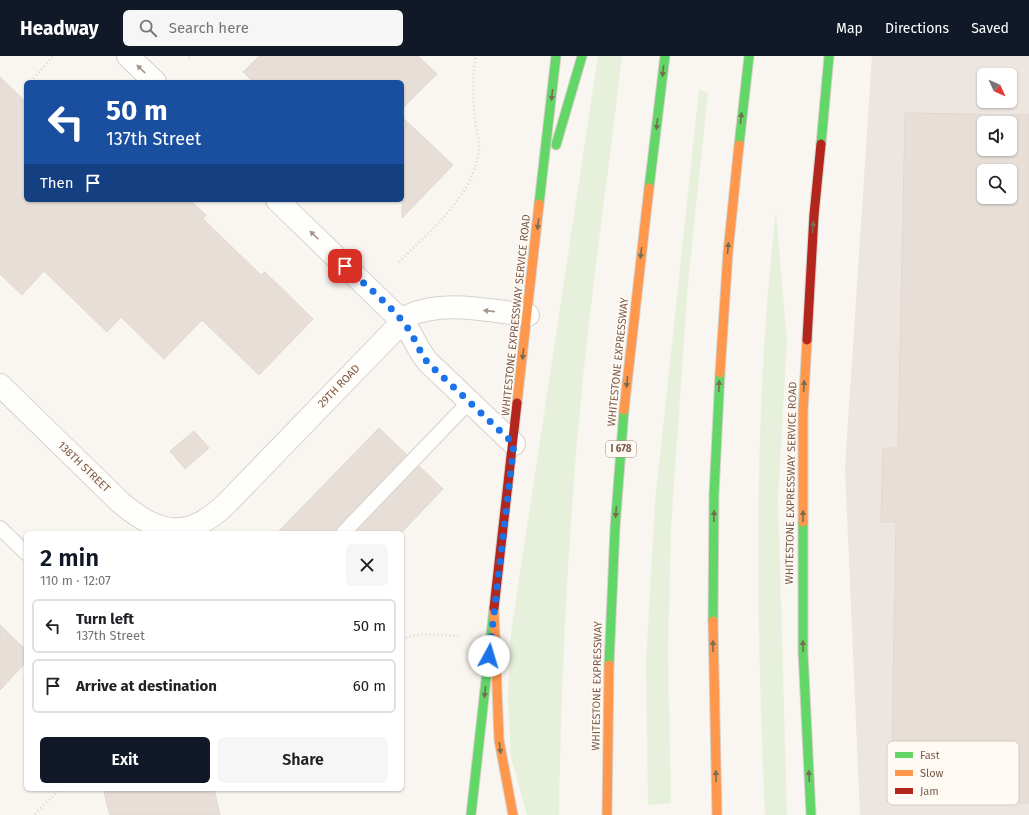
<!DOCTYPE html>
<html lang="en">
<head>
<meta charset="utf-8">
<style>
	:root { --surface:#fff; --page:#f6f6f6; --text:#202124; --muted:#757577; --line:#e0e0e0; --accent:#111827 }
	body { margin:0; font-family:"Fira Sans",sans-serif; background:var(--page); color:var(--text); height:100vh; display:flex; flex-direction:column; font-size:15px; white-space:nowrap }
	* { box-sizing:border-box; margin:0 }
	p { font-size:13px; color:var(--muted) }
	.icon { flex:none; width:22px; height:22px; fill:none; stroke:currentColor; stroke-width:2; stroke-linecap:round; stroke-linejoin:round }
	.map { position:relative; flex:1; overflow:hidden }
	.drawer { position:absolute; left:24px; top:475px; width:380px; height:260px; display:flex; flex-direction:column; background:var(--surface); border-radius:6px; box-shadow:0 1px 3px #0004 }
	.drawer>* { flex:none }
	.top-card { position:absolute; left:24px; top:24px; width:380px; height:122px; border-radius:6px; box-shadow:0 1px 3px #0004; background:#1a4fa0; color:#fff; overflow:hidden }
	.needle { width:26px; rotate:134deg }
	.controls { position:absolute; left:977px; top:12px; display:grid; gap:8px }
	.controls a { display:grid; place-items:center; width:40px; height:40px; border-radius:6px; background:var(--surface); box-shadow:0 1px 3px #0004; font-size:20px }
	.pin { position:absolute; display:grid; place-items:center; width:34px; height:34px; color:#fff; margin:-17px; border-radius:8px; box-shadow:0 2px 6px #0006 }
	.me { position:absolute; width:44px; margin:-22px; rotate:6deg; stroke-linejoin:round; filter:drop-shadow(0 0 3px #0008) }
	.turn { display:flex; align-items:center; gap:14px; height:84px; padding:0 16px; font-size:18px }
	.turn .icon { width:52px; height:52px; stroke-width:2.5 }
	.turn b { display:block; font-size:28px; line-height:34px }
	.then { display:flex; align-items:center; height:38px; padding:0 16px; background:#0003; gap:8px; font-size:15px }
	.round { display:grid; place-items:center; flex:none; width:42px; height:42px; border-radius:6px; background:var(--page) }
	.overview { display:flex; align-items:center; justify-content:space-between; height:68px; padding:0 16px }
	h1 { font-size:24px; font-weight:600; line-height:30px; color:var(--accent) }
	.button { display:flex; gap:8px; margin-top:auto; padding:8px 16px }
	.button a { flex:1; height:46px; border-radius:6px; background:var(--accent); color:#fff; font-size:16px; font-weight:600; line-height:46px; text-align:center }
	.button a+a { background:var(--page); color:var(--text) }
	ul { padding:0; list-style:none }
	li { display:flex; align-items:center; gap:12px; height:54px; margin:0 8px 6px; padding:0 8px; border:2px solid var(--line); border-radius:6px }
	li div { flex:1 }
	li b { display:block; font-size:15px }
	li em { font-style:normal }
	header { display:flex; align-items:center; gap:24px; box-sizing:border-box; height:56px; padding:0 20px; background:var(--accent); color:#fff }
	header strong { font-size:19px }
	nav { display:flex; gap:22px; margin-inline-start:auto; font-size:14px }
	.search { width:280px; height:36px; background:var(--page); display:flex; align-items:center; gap:10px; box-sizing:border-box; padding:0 14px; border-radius:6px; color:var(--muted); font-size:15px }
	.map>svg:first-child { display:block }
	.industrial { fill:#ede5e0; fill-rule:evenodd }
	.green { fill:#e7f0db }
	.building { fill:#e6ded7; stroke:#e2d8d2; fill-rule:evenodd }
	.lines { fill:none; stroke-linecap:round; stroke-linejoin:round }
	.lane-casing { stroke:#d7d1cb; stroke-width:16 }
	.street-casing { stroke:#d7d1cb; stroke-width:24 }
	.fast-casing { stroke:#d9d2cb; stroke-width:11 }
	.slow-casing { stroke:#d9d2cb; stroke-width:11 }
	.jam-casing { stroke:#d9d2cb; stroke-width:11 }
	.path { stroke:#dcd5d0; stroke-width:2.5; stroke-dasharray:1 3; stroke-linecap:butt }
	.lane { stroke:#fefefd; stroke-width:14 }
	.street { stroke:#fefefd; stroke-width:22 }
	.fast { stroke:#63d668; stroke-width:9 }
	.slow { stroke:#ff974d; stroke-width:9 }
	.jam { stroke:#b3261e; stroke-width:9 }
	.oneway { fill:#a8958b }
	.oneway2 { fill:#776e51 }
	.route { stroke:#1a73e8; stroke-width:7; stroke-dasharray:0 12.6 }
	.labels { text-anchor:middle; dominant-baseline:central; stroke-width:3; stroke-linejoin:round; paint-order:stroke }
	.shield { fill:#fffaf3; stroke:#a28b7f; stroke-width:1 }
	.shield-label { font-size:10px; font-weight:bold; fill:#7a5c4d }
	.street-label { font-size:11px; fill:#7a5c4d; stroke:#fffaf3 }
	.key { fill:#fffaf3; stroke:#d7cbc1; stroke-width:1 }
	.key-label { font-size:11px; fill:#7a5c4d }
</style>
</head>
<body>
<header>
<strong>Headway</strong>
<div class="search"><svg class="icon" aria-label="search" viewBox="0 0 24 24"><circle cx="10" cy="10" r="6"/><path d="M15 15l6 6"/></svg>Search here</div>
<nav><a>Map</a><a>Directions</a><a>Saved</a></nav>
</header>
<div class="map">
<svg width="1029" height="759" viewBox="0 0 1029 759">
	<rect width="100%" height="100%" fill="#f9f5f0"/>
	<path class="industrial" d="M872 0H1029V759H860L845 412ZM984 19H1010V45H984ZM984 67H1010V93H984ZM984 115H1010V141H984Z"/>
	<g class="green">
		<path d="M598 0H622C610 104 595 208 584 312 569 460 561 610 559 759H527L511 701 508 642 511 577Z"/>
		<path d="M699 34 708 36 688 227 671 471 668 598 671 747 648 749 646 607 655 447Z"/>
		<path d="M776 155 787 286 778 442 787 759H765C756 558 753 355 776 155Z"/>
	</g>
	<g class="building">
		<path d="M259 0H418L437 18 402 53V26H253L243 16Z"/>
		<path d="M0 21 26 46V144H190L206 159 203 163 261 219 265 216 313 263 259 319 202 264 164 303 121 261 107 276 44 215 22 239 0 218Z"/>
		<path d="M905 57 1029 59V747L891 744 896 466H881L883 392H898ZM984 67H1010V93H984ZM984 115H1010V141H984Z"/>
		<path d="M402 61 453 109 402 162Z"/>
		<path d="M379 372 407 399 337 471 335 477H277Z"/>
		<path d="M194 375 209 392 185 413 170 395Z"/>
		<path d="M419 410 443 433 401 477H355Z"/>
		<path d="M0 569 26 594V606L0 634Z"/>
		<path d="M103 733H214L220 759H110Z"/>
	</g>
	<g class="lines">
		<g class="lane-casing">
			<g id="lane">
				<path d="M0 472 26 497"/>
				<path d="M343 477 470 345"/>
			</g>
		</g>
		<g class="street-casing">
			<g id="street">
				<path d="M128 0 155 26"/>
				<path d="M277 144 402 265C413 278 417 294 429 307L514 388"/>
				<path d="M0 329 120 446C158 479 188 485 226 448L408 260C442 243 490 255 528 259"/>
			</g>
		</g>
		<g class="fast-casing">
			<g id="fast">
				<path d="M821 88 829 0"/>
				<path d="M556 89 582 0"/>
				<path d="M739 89 749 0"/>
				<path d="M649 132 665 0"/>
				<path d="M539 148 556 0"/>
				<path d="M803 466V596L811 759"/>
				<path d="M713 565 714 438 720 317"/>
				<path d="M609 609 615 472 624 354"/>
				<path d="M471 759 494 552"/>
			</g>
		</g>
		<g class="slow-casing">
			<g id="slow">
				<path d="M720 317 728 196 739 89"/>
				<path d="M517 347 539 148"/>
				<path d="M624 354 649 132"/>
				<path d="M803 466V356L807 284"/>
				<path d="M494 555 499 684 513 759"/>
				<path d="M713 565 717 759"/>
				<path d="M607 759 609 609"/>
			</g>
		</g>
		<g class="jam-casing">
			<g id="jam">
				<path d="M807 284 814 159 821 88"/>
				<path d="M494 552 517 347"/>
			</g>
		</g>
		<g class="path">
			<path d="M189 2 191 0"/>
			<path d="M32 26V24L53 0"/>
			<path d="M399 206C431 173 472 143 479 94 480 85 476 73 475 64 473 43 472 21 476 0"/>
			<path d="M402 583 421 578 458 580"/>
			<path d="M35 758 60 733"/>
		</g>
		<use href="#lane" class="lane"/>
		<use href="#street" class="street"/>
		<use href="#fast" class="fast"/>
		<use href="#slow" class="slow"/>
		<use href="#jam" class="jam"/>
	</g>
	<defs><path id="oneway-solid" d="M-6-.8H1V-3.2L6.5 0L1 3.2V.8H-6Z"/></defs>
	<g class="oneway">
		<use href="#oneway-solid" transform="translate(141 13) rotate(-136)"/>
		<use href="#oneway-solid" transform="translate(314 179) rotate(-136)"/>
		<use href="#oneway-solid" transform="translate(489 255) rotate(-174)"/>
	</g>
	<g class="oneway2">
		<use href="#oneway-solid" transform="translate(663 15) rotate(97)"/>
		<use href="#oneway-solid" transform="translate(552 39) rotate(96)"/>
		<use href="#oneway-solid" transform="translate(741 62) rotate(-84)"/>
		<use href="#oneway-solid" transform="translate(657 68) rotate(97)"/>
		<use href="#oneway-solid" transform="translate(538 168) rotate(97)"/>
		<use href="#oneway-solid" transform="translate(813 171) rotate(-86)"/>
		<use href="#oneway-solid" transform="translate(728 192) rotate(-85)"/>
		<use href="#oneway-solid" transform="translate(641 197) rotate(97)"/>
		<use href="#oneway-solid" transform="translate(523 298) rotate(96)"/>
		<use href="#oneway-solid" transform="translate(627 326) rotate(96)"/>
		<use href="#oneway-solid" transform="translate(719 330) rotate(-88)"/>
		<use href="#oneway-solid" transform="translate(804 330) rotate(-87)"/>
		<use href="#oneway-solid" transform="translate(616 456) rotate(94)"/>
		<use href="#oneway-solid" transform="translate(714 460) rotate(-89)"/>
		<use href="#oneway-solid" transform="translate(803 460) rotate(-89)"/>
		<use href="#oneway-solid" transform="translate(713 590) rotate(-90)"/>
		<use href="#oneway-solid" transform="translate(803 590) rotate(-91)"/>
		<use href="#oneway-solid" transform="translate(485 636) rotate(96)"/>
		<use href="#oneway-solid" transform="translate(500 692) rotate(82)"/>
		<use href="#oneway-solid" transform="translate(716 720) rotate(-92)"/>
		<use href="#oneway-solid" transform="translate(809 720) rotate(-94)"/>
	</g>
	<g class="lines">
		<path class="route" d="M345 210C364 228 387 246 404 267 414 279 418 294 428 307L514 388 489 600"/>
	</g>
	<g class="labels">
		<rect class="shield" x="606" y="385" width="30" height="16" rx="3"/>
		<g class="shield-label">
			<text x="621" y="393">I 678</text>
		</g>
		<g class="street-label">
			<text transform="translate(516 259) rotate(-84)">WHITESTONE EXPRESSWAY SERVICE ROAD</text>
			<text transform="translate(618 306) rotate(-84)">WHITESTONE EXPRESSWAY</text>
			<text transform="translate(339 330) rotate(-46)">29TH ROAD</text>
			<text transform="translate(84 411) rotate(44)">138TH STREET</text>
			<text transform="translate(791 427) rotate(-89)">WHITESTONE EXPRESSWAY SERVICE ROAD</text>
			<text transform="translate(597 630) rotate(-89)">WHITESTONE EXPRESSWAY</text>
		</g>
	</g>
	<rect x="887" y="685" width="132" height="64" rx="6" class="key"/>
	<rect x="895" y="696" width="18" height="6" fill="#63d668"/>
	<rect x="895" y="714" width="18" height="6" fill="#ff974d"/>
	<rect x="895" y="732" width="18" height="6" fill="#b3261e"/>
	<g class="key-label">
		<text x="920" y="703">Fast</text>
		<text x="920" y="721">Slow</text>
		<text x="920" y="739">Jam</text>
	</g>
</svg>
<div class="controls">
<a><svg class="needle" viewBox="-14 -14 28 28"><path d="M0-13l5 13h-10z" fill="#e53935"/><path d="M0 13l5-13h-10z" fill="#757577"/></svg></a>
<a><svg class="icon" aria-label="sound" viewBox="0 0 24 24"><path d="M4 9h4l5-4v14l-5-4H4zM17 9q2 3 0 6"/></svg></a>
<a><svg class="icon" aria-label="search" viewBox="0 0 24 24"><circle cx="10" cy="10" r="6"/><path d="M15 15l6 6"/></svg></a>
</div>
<div class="pin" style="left:345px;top:210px;background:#d93025"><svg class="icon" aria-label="arrive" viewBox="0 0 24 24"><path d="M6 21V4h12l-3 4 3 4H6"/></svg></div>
<svg class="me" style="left:489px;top:600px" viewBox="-20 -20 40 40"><circle r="19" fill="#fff"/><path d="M0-13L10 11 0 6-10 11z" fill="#1a73e8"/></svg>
<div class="top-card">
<div class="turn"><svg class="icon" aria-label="left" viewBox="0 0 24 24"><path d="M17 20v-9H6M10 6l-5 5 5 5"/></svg><div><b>50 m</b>137th Street</div></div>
<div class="then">Then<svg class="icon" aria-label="arrive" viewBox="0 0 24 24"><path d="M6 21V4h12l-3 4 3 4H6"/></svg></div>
</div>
<section class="drawer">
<div class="overview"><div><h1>2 min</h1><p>110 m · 12:07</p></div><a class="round"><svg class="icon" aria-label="close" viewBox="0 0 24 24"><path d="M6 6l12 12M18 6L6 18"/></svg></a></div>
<ul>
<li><svg class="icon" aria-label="left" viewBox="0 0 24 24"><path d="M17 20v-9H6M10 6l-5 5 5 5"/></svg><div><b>Turn left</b><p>137th Street</p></div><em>50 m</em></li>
<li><svg class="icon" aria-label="arrive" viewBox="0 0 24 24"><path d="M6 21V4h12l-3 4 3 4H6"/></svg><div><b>Arrive at destination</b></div><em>60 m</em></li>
</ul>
<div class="button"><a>Exit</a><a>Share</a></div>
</section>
</div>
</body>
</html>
